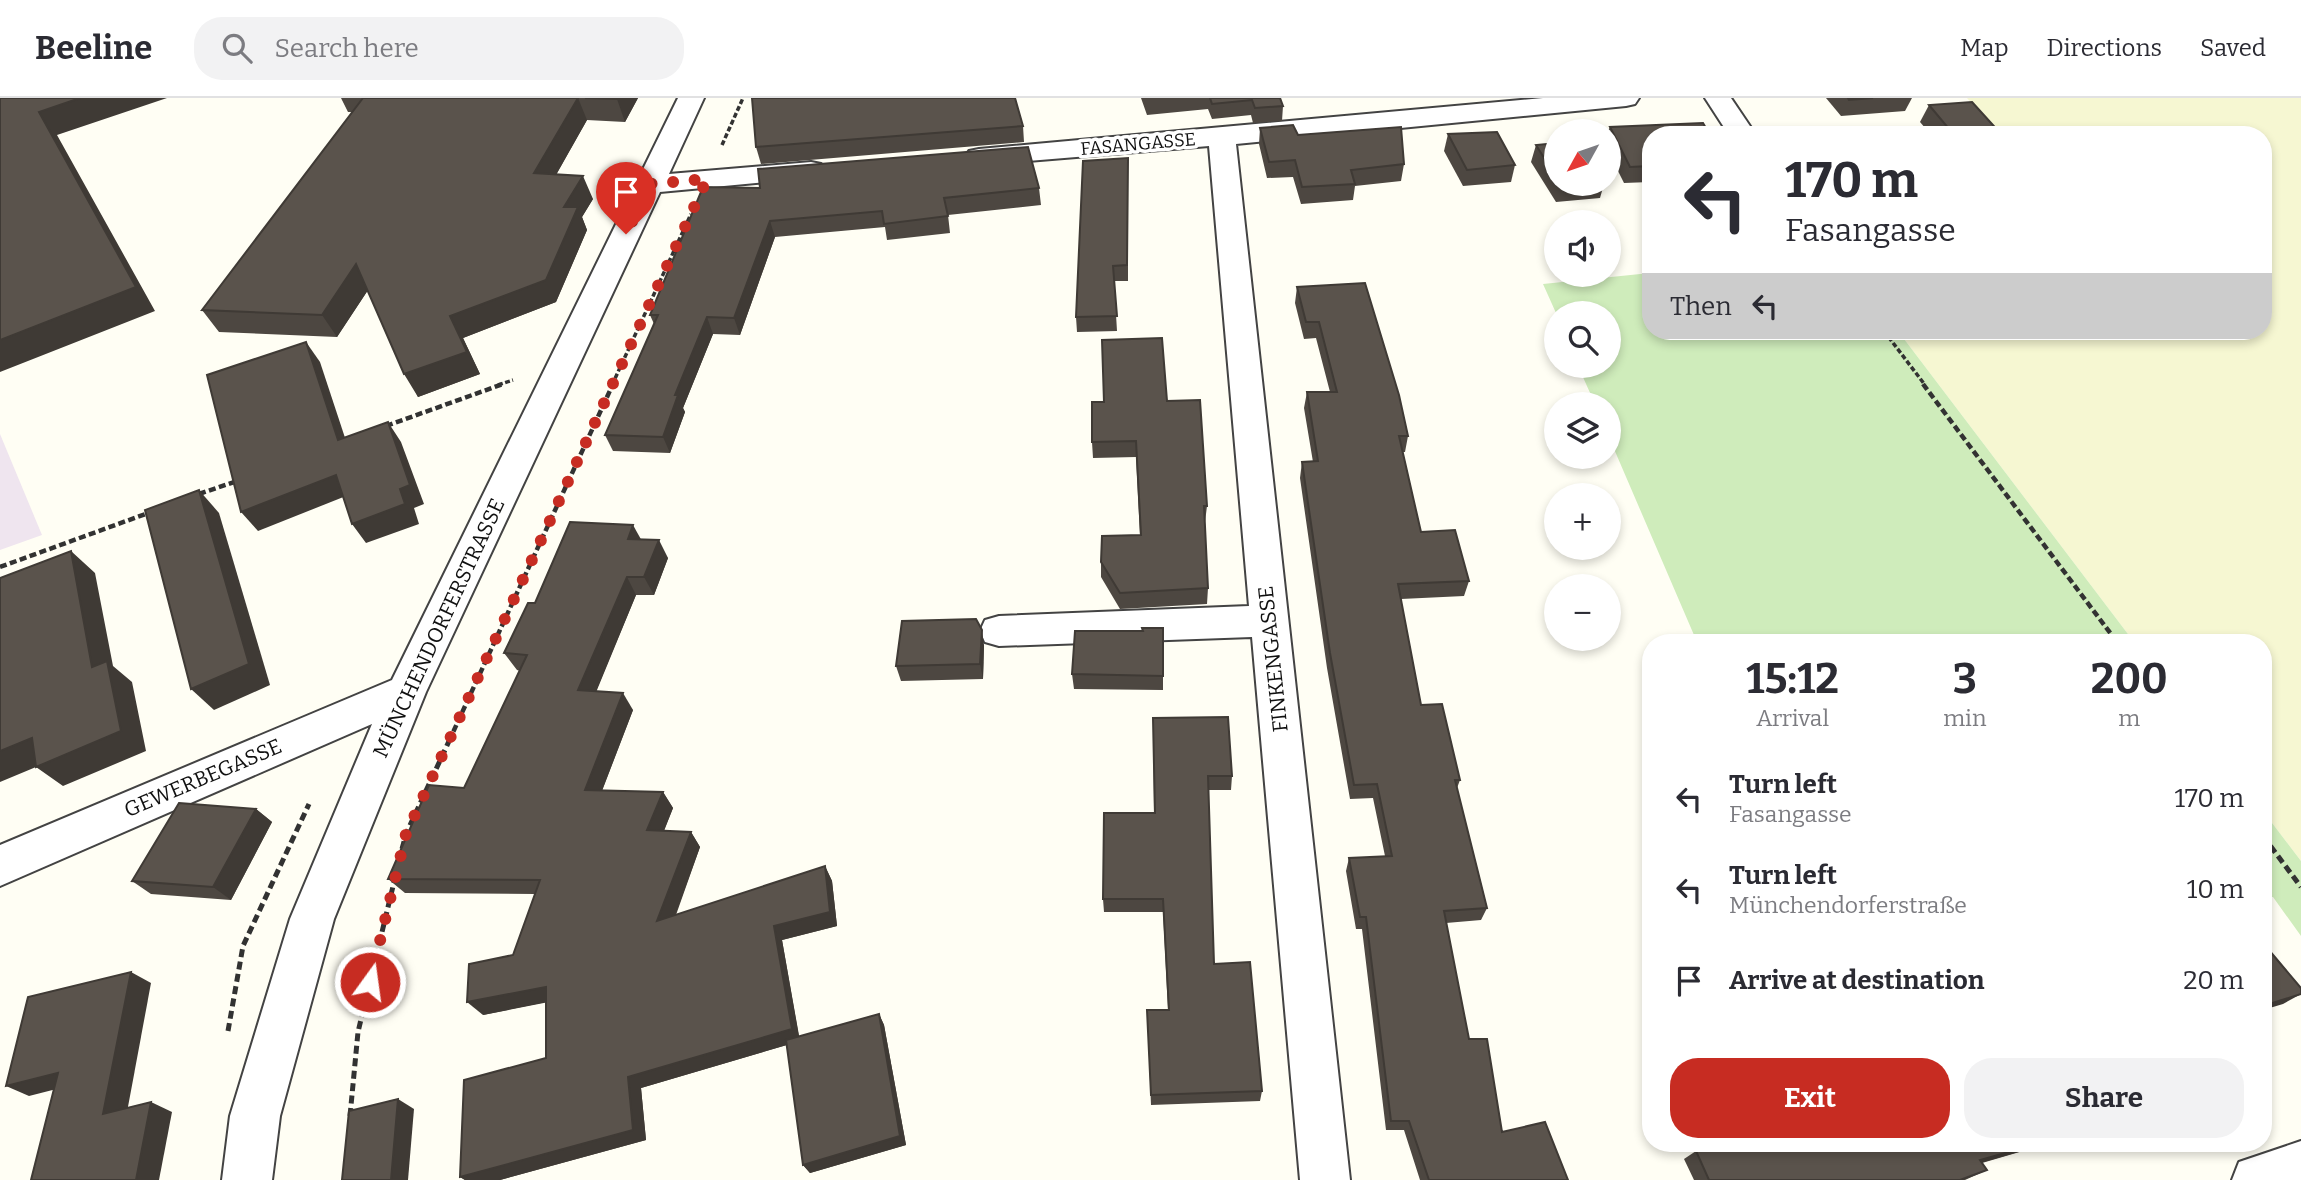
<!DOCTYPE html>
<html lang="en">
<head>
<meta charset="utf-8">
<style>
	:root { --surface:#fff; --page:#f2f2f3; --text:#2b2b33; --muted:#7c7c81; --line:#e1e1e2; --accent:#c72c22 }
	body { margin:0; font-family:Bitter,serif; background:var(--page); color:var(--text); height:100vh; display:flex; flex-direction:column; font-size:26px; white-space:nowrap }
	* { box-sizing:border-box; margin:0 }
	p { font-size:23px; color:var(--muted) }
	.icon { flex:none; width:38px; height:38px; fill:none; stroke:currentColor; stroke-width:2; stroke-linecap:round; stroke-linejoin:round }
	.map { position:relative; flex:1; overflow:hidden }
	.sheet { position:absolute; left:1642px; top:536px; width:630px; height:518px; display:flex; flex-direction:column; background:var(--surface); border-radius:28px; box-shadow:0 4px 10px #0003 }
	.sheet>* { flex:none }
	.banner { position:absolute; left:1642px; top:28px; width:630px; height:214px; border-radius:28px; box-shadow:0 4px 10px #0003; background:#fff; color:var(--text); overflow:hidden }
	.needle { width:46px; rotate:230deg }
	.buttons { position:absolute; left:1544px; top:21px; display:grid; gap:14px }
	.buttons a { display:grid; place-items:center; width:77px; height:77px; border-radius:50%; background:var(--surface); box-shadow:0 4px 10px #0003; font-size:35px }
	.pin { position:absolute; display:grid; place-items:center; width:60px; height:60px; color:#fff; margin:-72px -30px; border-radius:50% 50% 50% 0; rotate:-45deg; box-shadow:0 0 7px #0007 }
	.pin .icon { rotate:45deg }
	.me { position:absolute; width:77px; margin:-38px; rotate:14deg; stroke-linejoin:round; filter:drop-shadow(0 0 5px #0008) }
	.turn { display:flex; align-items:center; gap:24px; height:147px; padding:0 28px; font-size:32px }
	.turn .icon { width:91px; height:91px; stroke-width:2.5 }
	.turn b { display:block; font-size:49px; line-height:60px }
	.then { display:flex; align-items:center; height:66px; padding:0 28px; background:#0003; gap:14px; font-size:26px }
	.eta { display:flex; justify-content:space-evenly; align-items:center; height:119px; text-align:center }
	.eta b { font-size:42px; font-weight:700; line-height:49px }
	.cta { display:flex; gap:14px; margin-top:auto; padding:14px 28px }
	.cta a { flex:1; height:80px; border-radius:28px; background:var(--accent); color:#fff; font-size:28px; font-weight:700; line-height:80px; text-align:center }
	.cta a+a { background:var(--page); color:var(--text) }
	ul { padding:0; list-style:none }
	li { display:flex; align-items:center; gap:21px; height:91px; padding:0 28px }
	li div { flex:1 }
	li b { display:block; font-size:26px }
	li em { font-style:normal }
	header { display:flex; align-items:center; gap:42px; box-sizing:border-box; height:98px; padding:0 35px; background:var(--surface); border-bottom:2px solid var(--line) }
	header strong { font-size:33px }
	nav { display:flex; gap:38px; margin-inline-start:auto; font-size:24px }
	.search { width:490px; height:63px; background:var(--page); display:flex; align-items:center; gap:18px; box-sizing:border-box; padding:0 24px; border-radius:28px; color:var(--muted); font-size:26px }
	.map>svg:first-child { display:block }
	.industrial { fill:#efe5ef }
	.farmland { fill:#f6f7d2 }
	.green { fill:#cfecbb }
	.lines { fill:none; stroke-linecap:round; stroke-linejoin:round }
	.minor-casing { stroke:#434343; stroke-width:4 }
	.path-far2 { stroke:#323232; stroke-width:3.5; stroke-dasharray:5 2.5; stroke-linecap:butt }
	.path-far1 { stroke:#323232; stroke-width:4.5; stroke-dasharray:7 3.5; stroke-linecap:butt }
	.path { stroke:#323232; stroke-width:5; stroke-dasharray:8 4.5; stroke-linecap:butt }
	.minor { fill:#fff; fill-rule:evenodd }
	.wall { fill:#4d4741 }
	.shaded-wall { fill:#3f3a35 }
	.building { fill:#5a534c; stroke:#3f3a35; stroke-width:2 }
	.route { stroke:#c72c22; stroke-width:12; stroke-dasharray:0 21.6 }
	.labels { text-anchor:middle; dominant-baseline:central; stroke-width:7; stroke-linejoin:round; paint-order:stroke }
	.far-street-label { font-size:18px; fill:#101010; stroke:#fff }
	.street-label { font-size:21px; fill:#101010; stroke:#fff }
</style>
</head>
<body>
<header>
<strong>Beeline</strong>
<div class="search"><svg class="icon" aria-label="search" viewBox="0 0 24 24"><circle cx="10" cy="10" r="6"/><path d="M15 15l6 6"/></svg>Search here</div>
<nav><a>Map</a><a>Directions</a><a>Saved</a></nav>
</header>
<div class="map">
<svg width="2301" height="1082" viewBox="0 0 2301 1082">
	<rect width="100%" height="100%" fill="#fffef4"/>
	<path class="industrial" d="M0 336 42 437 0 452Z"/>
	<path class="farmland" d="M1967 0H2301V763L2263 713V544H2134L1898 233H2263V37H1999Z"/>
	<g class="green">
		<path d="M1650 175V233H1898L2134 544H1697L1608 337V306H1595L1578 268H1608V215H1556L1543 186Z"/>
		<path d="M2263 713 2301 763V838L2273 799 2263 800Z"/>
	</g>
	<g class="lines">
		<g class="minor-casing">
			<g id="minor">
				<path d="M678 0H704L669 76 811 64 821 66 825 72 821 78 811 80 660 94 426 594 334 821 280 1018 272 1082H222L230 1018 290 821 372 626 0 788V747L392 582Z"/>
				<path d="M1543 0H1639L1635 6 1626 8 1236 46 1350 1082H1300L1252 539 999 548 985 544 980 533 985 522 999 518 1249 508 1209 48 979 67 969 65 965 59 969 53 979 51Z"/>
				<path d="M1705 0H1731L1756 37H1729Z"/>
				<path d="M2301 1043V1082H2232L2239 1064Z"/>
			</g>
		</g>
		<g class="path-far2">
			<path d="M722 47 743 0"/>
			<path d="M1884 233 1925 287"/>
			<path d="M498 287 513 282"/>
			<path d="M612 287 691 116"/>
		</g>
		<g class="path-far1">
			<path d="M1923 286 2117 544"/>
			<path d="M386 328 503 286"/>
			<path d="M199 396 237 383"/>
			<path d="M0 469 151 414"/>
			<path d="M449 643 613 286"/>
		</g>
		<g class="path">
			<path d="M2263 738 2301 789"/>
			<path d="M402 751 406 736 450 641"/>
			<path d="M228 933 243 848 309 706"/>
			<path d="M350 1018 358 934 395 780"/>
		</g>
		<use href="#minor" class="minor"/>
	</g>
	<g class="wall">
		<path d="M341 0H638L625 24 587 22 556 77 593 101 582 119 587 132 556 204 463 240 480 276 418 299 368 192 337 239 219 234 202 212 353 14H348Z"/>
		<path d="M1141 0H1280L1283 8 1282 23 1253 25 1251 17 1212 21 1208 11 1147 17Z"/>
		<path d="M1826 0H1912L1905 13 1841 18Z"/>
		<path d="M1929 7 2002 37H1931L1920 24Z"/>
		<path d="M1023 28 1024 44 761 66 756 49Z"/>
		<path d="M1610 29 1650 37V84L1624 85 1608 53V33Z"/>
		<path d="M1260 30 1298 37 1404 66 1401 83 1355 88 1353 102 1301 106 1293 79 1267 80 1259 46Z"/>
		<path d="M1448 36 1515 67 1511 84 1463 88 1444 53Z"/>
		<path d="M1556 45V86H1604L1600 100 1556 104 1531 64 1536 47Z"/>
		<path d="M1128 60V183H1114L1117 233 1077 234 1076 219Z"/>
		<path d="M760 90H1039L1041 107 948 117 950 135 887 142 885 129 775 139 740 237 713 236 683 310 685 314 670 355 613 353 605 337 654 226 650 217Z"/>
		<path d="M1297 189 1408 338 1405 354H1403L1421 434 1469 483 1464 498 1401 501 1421 607 1460 682 1457 690 1487 810 1481 822 1446 825 1469 941 1502 1034 1568 1082H1420L1404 1032H1386L1362 831H1356L1346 773 1349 760 1385 758 1373 700 1350 701 1327 570 1300 380 1302 364H1313L1304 310 1307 294H1330L1316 240 1304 241 1295 205Z"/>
		<path d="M1167 303 1207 408 1205 424 1208 490 1207 506 1120 511 1101 479V464L1140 437 1136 359 1093 360 1092 344Z"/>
		<path d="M641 441 668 460 654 497H636L596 593 633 612 602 693 663 694 673 710 664 733 691 734 700 749 676 817 825 768 832 783 837 828 782 842 799 939 879 916 884 927 906 1047 810 1075 803 1067 787 947 641 990 646 1042 500 1082H465L460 1079 546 960V904L483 917 513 857 535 796 405 795 388 781 464 690 520 573 517 572 504 555 535 505Z"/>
		<path d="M1142 530H1163V592L1074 591 1072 576 1142 533Z"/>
		<path d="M984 547 983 581 901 583 896 568Z"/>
		<path d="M1153 620 1232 678 1231 692H1208L1214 866 1262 993 1260 1003 1151 1007 1147 912H1168L1163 814H1104L1103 801 1154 715Z"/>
		<path d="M256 711 272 724 231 802 151 796 132 783Z"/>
		<path d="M1698 1045H2050L1982 1065 1987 1072 1965 1082H1694L1684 1061 1696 1053 1701 1052Z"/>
	</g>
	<g class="shaded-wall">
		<path d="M80 0H167L57 37 155 213 0 274V242L39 14Z"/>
		<path d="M578 0 587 22 544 98 534 75Z"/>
		<path d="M617 0H638L625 24 617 1Z"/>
		<path d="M583 78 593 101 582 119 587 132 556 204 463 240 480 276 418 299 404 276 450 218 564 109Z"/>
		<path d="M770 123 775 139 740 237 734 220Z"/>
		<path d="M356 166 370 189 337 239 322 217Z"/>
		<path d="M707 219 713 236 683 310 685 314 670 355 663 339 675 297Z"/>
		<path d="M306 244 320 264 352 361 338 342Z"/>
		<path d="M388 324 401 344 424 406 414 410 419 426 366 445 352 426 400 391Z"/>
		<path d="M336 377 351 396 258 433 241 414Z"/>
		<path d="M199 392 219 415 270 587 214 612 191 591Z"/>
		<path d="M633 427 643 445 628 441Z"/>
		<path d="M659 442 668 460 654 497 644 479Z"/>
		<path d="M71 453 95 475 113 568 132 584 146 653 63 688 36 669 0 684V653L92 569Z"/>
		<path d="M627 479 636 497 590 609 578 592Z"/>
		<path d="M982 532 984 547 983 581 980 566Z"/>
		<path d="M623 595 633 612 596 708 585 692Z"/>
		<path d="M663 694 673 710 658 747 647 732Z"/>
		<path d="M256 711 272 724 231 802 213 789Z"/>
		<path d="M691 734 700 749 668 837 657 823Z"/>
		<path d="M825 768 832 783 837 828 782 842 800 943 641 990 646 1042 500 1082H465L460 1079 628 979 774 828Z"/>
		<path d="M131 874 151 885 125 1025 103 1016Z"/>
		<path d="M546 889 559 902 483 917 467 904Z"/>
		<path d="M2301 896 2283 906 2263 912V908Z"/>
		<path d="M879 916 884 927 906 1047 810 1075 803 1067Z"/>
		<path d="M58 975 80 985 29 998 6 988Z"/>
		<path d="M398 1001 414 1011 408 1082H391Z"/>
		<path d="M151 1004 172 1014 159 1082H136Z"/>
		<path d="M2040 1045H2050L1963 1070 1980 1062Z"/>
	</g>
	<g class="building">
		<path d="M0 0H80L39 14 136 189 0 242Z"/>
		<path d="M363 0H578L534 75 583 78 564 109H578L546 182 450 218 467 254 404 276 356 166 322 217 202 212Z"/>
		<path d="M585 0H617V1Z"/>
		<path d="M752 0H1015L1023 28 756 49Z"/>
		<path d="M1210 0H1280L1283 8 1255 10 1252 2 1212 6Z"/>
		<path d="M1848 0H1873L1849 2Z"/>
		<path d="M1972 4 2002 37H1954L1929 7Z"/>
		<path d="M1703 25 1710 37H1650V68L1630 69 1610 29Z"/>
		<path d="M1293 27 1298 37 1401 29 1404 66 1351 72 1355 86 1302 89 1295 62 1269 64 1260 30Z"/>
		<path d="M1497 34 1515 67 1467 72 1448 36Z"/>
		<path d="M1556 45V79L1536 47Z"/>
		<path d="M1028 49 1039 90 944 100 948 118 884 126 882 113 770 123 734 220 707 219 675 297H678L663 339 605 337 658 217H650L703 89 760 90 758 71Z"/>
		<path d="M1128 60 1127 167 1113 168 1117 218 1076 219 1083 63Z"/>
		<path d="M1560 86H1580L1561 88Z"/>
		<path d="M1365 185 1399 297 1408 338H1399L1421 434 1455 432 1469 483 1398 486 1421 607 1442 606 1460 682H1455L1487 810 1444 813 1469 941H1487L1502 1034 1545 1024 1568 1082H1429L1409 1023H1391L1366 819H1360L1349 760 1392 758 1377 686 1354 687 1330 555 1302 364 1318 363 1307 294H1337L1319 224H1306L1297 189Z"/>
		<path d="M1162 240 1167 303 1200 302 1207 408H1204L1208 490 1120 495 1101 464 1102 438 1141 437 1136 343 1092 344V304H1104L1102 242Z"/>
		<path d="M306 244 338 342 388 324 410 387 400 391 405 406 352 426 336 377 241 414 207 277Z"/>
		<path d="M199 392 249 566 191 591 145 412Z"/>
		<path d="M570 424 633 427 628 441 659 442 644 479H627L578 592 623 595 585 692 663 694 647 732 691 734 657 823 825 768 830 814 774 828 792 931 628 979 633 1032 460 1079 464 982 546 960V889L467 904 469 866 513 857 540 782 388 781 429 687 464 690 527 557 504 555 528 505H535Z"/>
		<path d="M71 453 92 569 107 563 121 633 36 669 32 640 0 653V480Z"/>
		<path d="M976 521 982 532 980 566 896 568 902 523Z"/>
		<path d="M1142 530H1163V578L1072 576 1075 533H1143Z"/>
		<path d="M1228 619 1232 678H1208L1214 866 1250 864 1262 993 1151 997 1147 912H1169L1163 801H1103L1104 715H1155L1153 620Z"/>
		<path d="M179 705 256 711 213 789 132 783Z"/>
		<path d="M2263 845 2301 890V896L2263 908Z"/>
		<path d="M131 874 103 1016 151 1004 136 1082H31L58 975 6 988 28 899Z"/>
		<path d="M879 916 900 1038 803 1067 786 942Z"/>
		<path d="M398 1001 391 1082H342L349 1013Z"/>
		<path d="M1713 1045H2040L1980 1062 1987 1072 1960 1082H1709L1696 1053 1715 1049Z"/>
	</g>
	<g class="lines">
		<path class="route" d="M370 884 406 736 707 81 650 86 626 136"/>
	</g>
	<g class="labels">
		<g class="far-street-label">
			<text transform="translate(1138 46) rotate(-5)">FASANGASSE</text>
		</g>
		<g class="street-label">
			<text transform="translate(439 530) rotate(-65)">MÜNCHENDORFERSTRASSE</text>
			<text transform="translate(1273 561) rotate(-96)">FINKENGASSE</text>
			<text transform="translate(203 680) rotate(-23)">GEWERBEGASSE</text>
		</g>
	</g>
</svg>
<div class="buttons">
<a><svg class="needle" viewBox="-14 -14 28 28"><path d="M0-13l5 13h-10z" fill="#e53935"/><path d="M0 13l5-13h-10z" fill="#7c7c81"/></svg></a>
<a><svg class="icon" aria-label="sound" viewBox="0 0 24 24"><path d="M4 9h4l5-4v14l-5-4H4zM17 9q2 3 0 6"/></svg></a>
<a><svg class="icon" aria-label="search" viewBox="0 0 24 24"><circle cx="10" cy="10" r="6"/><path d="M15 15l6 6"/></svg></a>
<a><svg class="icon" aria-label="layers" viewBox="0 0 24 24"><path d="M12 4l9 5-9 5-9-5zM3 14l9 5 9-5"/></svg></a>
<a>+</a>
<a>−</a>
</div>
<div class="pin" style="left:626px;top:136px;background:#d93025"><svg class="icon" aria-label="arrive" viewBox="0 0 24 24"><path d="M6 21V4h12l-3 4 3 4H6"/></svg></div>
<svg class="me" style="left:370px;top:884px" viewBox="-20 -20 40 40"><circle r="17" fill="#c72c22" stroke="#fff" stroke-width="3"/><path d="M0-11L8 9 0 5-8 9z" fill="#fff"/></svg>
<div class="banner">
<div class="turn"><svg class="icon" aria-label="left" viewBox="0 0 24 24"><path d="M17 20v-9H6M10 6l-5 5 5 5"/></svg><div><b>170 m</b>Fasangasse</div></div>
<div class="then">Then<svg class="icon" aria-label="left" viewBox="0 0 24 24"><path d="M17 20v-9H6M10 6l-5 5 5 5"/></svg></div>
</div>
<section class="sheet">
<div class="eta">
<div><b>15:12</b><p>Arrival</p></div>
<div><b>3</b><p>min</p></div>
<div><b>200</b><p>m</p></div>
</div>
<ul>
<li><svg class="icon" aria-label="left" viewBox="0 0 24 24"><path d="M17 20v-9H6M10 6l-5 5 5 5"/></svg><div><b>Turn left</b><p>Fasangasse</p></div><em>170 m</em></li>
<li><svg class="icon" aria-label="left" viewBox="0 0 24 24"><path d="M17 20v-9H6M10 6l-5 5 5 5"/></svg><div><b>Turn left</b><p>Münchendorferstraße</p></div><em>10 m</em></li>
<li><svg class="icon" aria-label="arrive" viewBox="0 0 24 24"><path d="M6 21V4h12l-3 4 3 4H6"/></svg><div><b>Arrive at destination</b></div><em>20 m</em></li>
</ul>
<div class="cta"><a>Exit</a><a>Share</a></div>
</section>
</div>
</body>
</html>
